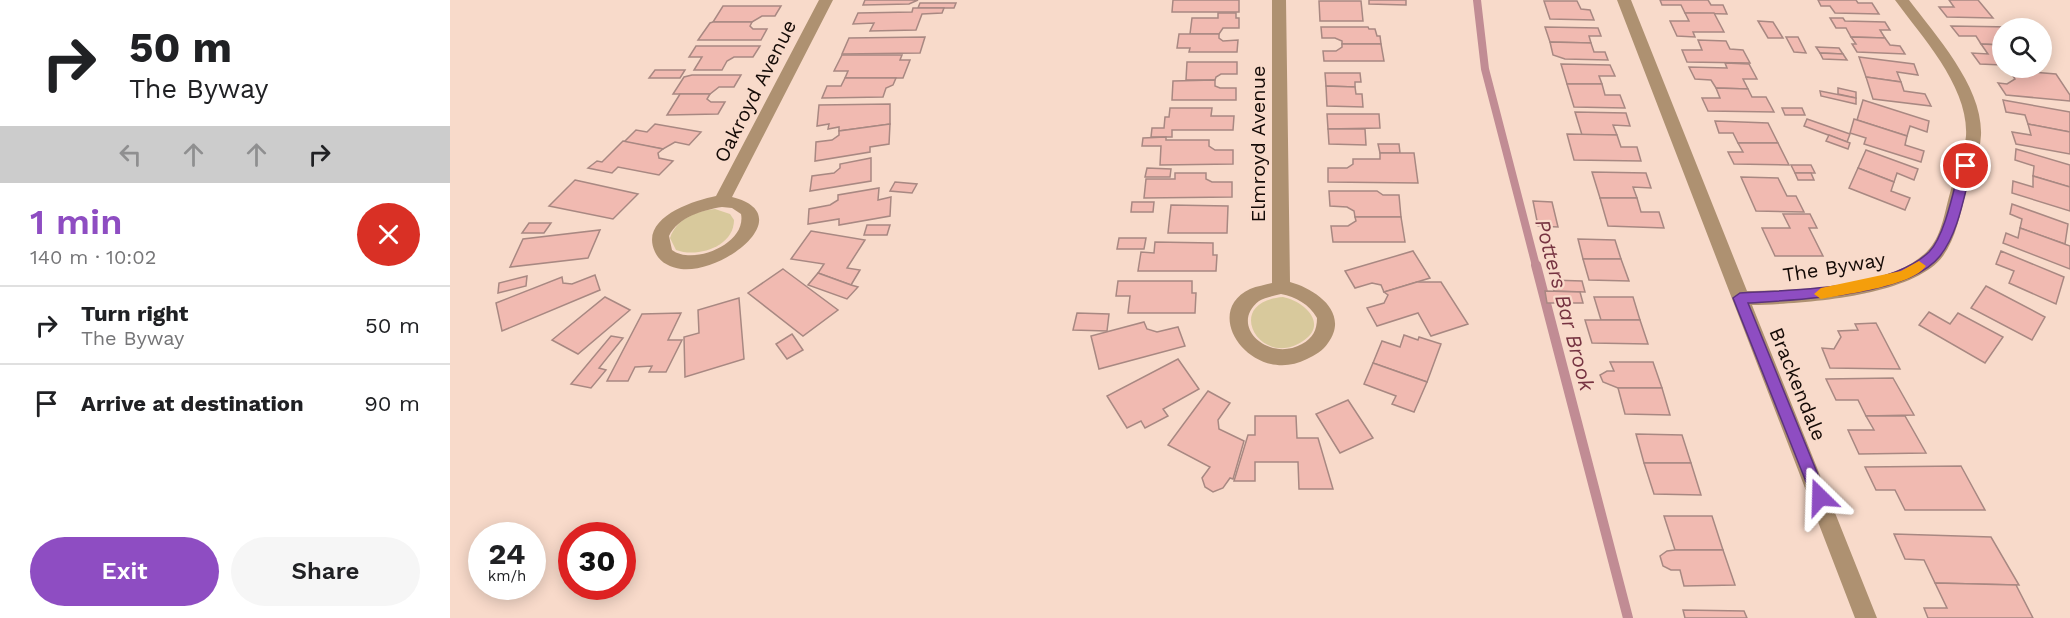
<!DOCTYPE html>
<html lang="en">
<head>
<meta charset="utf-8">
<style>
	:root { --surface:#fff; --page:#f6f6f6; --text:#202124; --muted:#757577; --line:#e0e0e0; --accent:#8e4dc2 }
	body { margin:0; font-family:"Work Sans",sans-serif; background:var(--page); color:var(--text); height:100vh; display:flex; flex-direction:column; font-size:22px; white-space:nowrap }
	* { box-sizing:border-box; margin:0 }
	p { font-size:20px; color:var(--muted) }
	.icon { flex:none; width:33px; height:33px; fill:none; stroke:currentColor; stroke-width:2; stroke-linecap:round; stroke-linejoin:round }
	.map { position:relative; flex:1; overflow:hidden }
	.side { display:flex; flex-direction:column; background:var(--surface); width:450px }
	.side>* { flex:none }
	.top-card { background:#fff; color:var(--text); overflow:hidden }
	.buttons { position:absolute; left:1542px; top:18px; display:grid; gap:12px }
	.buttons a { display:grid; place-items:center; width:60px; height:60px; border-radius:50%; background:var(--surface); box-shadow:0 3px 15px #0003; font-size:30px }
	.speed { position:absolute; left:18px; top:522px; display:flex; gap:12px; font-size:30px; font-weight:700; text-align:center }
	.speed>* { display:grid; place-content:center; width:78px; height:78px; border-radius:50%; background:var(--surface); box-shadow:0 3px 15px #0003; line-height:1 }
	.speed small { font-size:15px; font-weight:400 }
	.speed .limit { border:9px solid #d22; background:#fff; color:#111 }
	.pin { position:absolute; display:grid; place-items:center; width:51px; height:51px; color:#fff; margin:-26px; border:3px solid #fff; border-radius:50%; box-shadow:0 2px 6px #0007 }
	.me { position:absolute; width:66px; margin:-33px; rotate:338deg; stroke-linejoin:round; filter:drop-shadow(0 0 4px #0008) }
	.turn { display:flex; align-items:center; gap:21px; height:126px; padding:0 30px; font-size:27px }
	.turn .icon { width:78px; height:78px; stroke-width:2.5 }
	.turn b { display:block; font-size:42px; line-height:51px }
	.lanes { display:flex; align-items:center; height:57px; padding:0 30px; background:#0003; justify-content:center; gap:30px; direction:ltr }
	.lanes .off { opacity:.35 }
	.round { display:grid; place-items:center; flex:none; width:63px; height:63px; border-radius:32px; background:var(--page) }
	.overview { display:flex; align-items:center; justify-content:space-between; height:102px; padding:0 30px }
	h1 { font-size:36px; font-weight:600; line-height:45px; color:var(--accent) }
	.button { display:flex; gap:12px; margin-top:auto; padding:12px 30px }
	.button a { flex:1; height:69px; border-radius:36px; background:var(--accent); color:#fff; font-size:24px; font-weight:600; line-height:69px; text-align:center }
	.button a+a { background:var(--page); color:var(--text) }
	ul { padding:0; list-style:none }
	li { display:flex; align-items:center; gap:18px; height:78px; padding:0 30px; border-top:2px solid var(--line) }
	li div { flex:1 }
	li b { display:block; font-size:22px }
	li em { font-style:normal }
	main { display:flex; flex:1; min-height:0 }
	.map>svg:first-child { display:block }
	.green { fill:#d8c99c }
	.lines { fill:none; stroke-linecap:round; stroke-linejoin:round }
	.stream-far1 { stroke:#c18c94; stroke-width:8 }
	.stream { stroke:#c18c94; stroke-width:10 }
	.building { fill:#f1bab1; stroke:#a88882; stroke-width:1.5 }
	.street { fill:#ae9171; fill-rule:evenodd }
	.route { fill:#8e4dc2; stroke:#5c327e; stroke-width:1.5 }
	.slow { fill:#f59e0b }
	.labels { text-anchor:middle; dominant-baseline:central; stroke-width:4.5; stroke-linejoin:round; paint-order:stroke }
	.street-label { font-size:20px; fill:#140a06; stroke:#f8daca }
	.water-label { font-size:21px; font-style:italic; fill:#763341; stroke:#f8daca }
</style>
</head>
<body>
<main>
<section class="side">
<div class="top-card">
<div class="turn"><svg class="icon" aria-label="right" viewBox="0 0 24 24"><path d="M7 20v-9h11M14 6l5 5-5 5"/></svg><div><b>50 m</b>The Byway</div></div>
<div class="lanes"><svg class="icon off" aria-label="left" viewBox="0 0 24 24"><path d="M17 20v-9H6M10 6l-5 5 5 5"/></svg><svg class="icon off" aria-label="ahead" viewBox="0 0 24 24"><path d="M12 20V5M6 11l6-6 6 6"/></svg><svg class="icon off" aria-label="ahead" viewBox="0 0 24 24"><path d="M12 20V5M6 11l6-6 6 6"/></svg><svg class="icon" aria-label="right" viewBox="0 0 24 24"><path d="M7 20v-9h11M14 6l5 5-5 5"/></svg></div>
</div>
<div class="overview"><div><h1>1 min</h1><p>140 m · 10:02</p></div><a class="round" style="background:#d93025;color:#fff"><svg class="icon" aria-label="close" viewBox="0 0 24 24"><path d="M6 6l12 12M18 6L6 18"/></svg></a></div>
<ul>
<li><svg class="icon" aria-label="right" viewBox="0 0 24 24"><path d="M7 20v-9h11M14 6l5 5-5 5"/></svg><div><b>Turn right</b><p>The Byway</p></div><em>50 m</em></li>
<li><svg class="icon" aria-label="arrive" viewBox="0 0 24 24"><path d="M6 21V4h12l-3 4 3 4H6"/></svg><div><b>Arrive at destination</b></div><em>90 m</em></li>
</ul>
<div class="button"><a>Exit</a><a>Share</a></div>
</section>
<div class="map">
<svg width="1620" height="618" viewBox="0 0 1620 618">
	<rect width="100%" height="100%" fill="#f8daca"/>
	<g class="green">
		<path d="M265 209 280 214 284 220C284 247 247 258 226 250L220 238C226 219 246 211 265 209Z"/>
		<path d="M833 297C854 301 879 324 853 341 811 370 771 302 833 297Z"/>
	</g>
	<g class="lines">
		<path class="stream-far1" d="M1027 0 1035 69 1086 266"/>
		<path class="stream" d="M1086 265 1178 618"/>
	</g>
	<g class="building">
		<path d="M415 0H468L459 4 413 5Z"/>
		<path d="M723 0H789V12H722Z"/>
		<path d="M919 0H956V5L919 4Z"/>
		<path d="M1210 0H1258L1261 5H1273L1277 14 1235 13 1231 5H1212Z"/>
		<path d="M1368 0H1406L1408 3H1422L1429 14 1385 13 1380 6H1371Z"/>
		<path d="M1499 0H1528L1543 18 1497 17 1489 7H1504Z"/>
		<path d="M869 1H911L913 21H870Z"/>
		<path d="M1094 1H1127L1131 9 1140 10 1144 20 1100 19Z"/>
		<path d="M470 3H506L504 8H468Z"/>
		<path d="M273 6H331L325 16H312L302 22H263Z"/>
		<path d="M463 8H494L492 13 472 14 466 30 420 31 424 23 403 24 408 13 462 12Z"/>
		<path d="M768 13H786V18H789V28H773L769 34H740L742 18H768Z"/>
		<path d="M1235 13H1264L1274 32H1243L1245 37 1227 36 1220 21H1239Z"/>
		<path d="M1380 18H1393L1395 21 1435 22 1440 30H1430L1435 38 1401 37 1396 28H1386Z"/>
		<path d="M1308 21 1323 22 1333 38H1318Z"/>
		<path d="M263 22H302L300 26 303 29H317L311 40H248L260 23Z"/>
		<path d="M1501 26 1561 27 1562 28H1552V45L1531 44 1526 36H1509Z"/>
		<path d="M871 27H918L919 29H925L927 36H930L931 44H892V41L885 38H872Z"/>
		<path d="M1095 27 1148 28 1151 36H1139L1141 43 1100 42Z"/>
		<path d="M729 34H769V38L773 41 788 40 787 52H739L740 48H727Z"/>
		<path d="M475 37 470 53 392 54 399 38Z"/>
		<path d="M1336 37H1348L1356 53 1344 52Z"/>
		<path d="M1401 37 1435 38 1440 45 1450 46 1455 54 1407 52 1402 44H1406Z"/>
		<path d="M1248 40 1276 41 1280 49 1293 50 1300 63 1237 62 1232 50H1252Z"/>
		<path d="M1100 42 1141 43 1144 52H1155L1158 60 1115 59 1103 55Z"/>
		<path d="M892 44H931L934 61H874L873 51H886L892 47Z"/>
		<path d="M1531 44 1552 45V65L1530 64 1522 53 1538 54Z"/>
		<path d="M246 46H310L303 57H284L277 61 272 70H244L252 57H239Z"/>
		<path d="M1366 47 1389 48 1393 54 1370 53Z"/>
		<path d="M1370 53 1393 54 1397 60 1373 59Z"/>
		<path d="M392 55H452L450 60H460L453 78H395L398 71H384Z"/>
		<path d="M1409 57 1464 64 1468 75 1447 72 1451 82 1416 77Z"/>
		<path d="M737 62H787V74H771L766 77 765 80H736Z"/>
		<path d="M1275 63 1299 64 1307 79H1293L1298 89 1266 88 1261 80 1245 79 1239 67 1277 68Z"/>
		<path d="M1111 64 1160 65 1165 76H1149L1152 84H1117Z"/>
		<path d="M205 70H235L230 78H199Z"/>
		<path d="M1559 70 1606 74 1620 95V101L1556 95 1548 83 1557 84 1565 79Z"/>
		<path d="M875 73H910L911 82H905V87L876 86Z"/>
		<path d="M242 75H291L284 87H269L260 94H223L234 77Z"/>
		<path d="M1416 77 1451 82 1454 91 1475 94 1481 106 1423 99Z"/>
		<path d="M395 78H446L443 85 436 88 433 97 372 98 377 86H391Z"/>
		<path d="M765 80V86L770 88H786V100H722L723 81Z"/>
		<path d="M1117 84H1152L1155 95H1170L1175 108 1124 107Z"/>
		<path d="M876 86 905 87 906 94H912L913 107 877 106Z"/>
		<path d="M1266 88 1298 89 1302 97H1316L1324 112 1258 111 1252 98H1270Z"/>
		<path d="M1388 88 1406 92V98L1388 94Z"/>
		<path d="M1370 91 1406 98V104L1371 96Z"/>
		<path d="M230 94H260L257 99 261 102H275L268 114 217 115Z"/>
		<path d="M1413 100 1479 121 1477 132 1460 126 1457 136 1407 120Z"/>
		<path d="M1553 100 1620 112V132L1578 124 1575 115 1556 112Z"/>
		<path d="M440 104V124L389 131V127L378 129 379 124 367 126 369 105Z"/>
		<path d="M720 108H762L761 116H784L783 130H722V137H701L702 128H714L715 117H719Z"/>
		<path d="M1332 108H1352L1355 115H1335Z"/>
		<path d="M1125 112 1176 113 1180 126 1163 125 1167 135H1132Z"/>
		<path d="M877 114H929L930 128 878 129Z"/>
		<path d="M1357 119 1400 134 1397 142 1354 126Z"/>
		<path d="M1404 119 1457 136 1455 145 1474 151 1471 162 1414 144 1416 138 1400 133Z"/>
		<path d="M1265 121 1318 123 1328 143H1288L1283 133H1269Z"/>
		<path d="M205 124 251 132 239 145 225 142 213 149 174 142 186 130 197 132Z"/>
		<path d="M440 124 439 144 420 147V152L365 161 366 142 382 140 389 135V131Z"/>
		<path d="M1578 124 1620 132V154L1566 144 1562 132 1581 135Z"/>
		<path d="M878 129H915L916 145 879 144Z"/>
		<path d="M1117 134 1167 135 1171 147H1187L1191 161 1124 160Z"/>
		<path d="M1379 135 1400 143 1398 149 1376 141Z"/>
		<path d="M716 137V140H759V146L765 150H783V164L710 165 711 146H692L693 138Z"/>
		<path d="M173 141 213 149 208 153 209 158 223 161 209 175 168 167 162 173 138 168 147 161 152 162Z"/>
		<path d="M1288 143H1328L1339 165 1284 164 1278 152H1293Z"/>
		<path d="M928 144H949L950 153H930Z"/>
		<path d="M1566 149 1620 165V187L1583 176 1584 166 1565 160Z"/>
		<path d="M1416 150 1468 169 1464 180 1447 173 1444 182 1408 168Z"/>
		<path d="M930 153H964L968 183 878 182V168H897L903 164V159H930Z"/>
		<path d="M421 158V181L360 191 362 176 384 173 390 168V164Z"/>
		<path d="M1341 165H1361L1365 173H1345Z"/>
		<path d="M697 168 721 169 720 177H695Z"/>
		<path d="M1408 168 1444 182 1441 191 1460 198 1455 210 1399 188Z"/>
		<path d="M1142 172 1196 173 1201 188 1183 187 1187 198H1150Z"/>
		<path d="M725 173H756V179L762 182H782V197L694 198 696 179H725Z"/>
		<path d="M1345 173H1361L1364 180H1348Z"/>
		<path d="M1583 176 1620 187V211L1562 193 1563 181 1583 187Z"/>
		<path d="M1291 177 1328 178 1337 196H1346L1354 212 1306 211Z"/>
		<path d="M125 180 188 194 163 219 99 206Z"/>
		<path d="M445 182 467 184 462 193 440 191Z"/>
		<path d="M429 188 428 200 441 197 440 216 389 225V219L358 224 359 209 380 205 388 200V195Z"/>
		<path d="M879 191H927L933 195H949L951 217H905L904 211 897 207 880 206Z"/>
		<path d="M1150 198H1187L1191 212H1209L1214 228 1158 226Z"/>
		<path d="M1083 201 1102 202 1108 227 1088 226Z"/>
		<path d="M682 202H704L703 212H681Z"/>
		<path d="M1562 204 1618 224 1615 244 1570 228 1572 219 1560 214Z"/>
		<path d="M721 205 778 206 777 233H718Z"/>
		<path d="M1333 214H1360L1367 228H1359L1373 256H1325L1312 228H1340Z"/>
		<path d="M905 217H951L955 242H883L881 226H898L906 221Z"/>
		<path d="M79 223H101L94 233H72Z"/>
		<path d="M417 225H440L437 235H414Z"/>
		<path d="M1570 228 1620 246V269L1553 243 1556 233 1568 238Z"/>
		<path d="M150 230 138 258 60 267 73 239Z"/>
		<path d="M361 231 415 240 397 268 410 270 401 285 368 273 374 264 341 259Z"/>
		<path d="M669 238H696L694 249H667Z"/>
		<path d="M1128 239 1165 240 1171 259H1133Z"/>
		<path d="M705 242 763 243V255H767L766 271H688L691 252 704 253Z"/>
		<path d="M963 251 980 278 934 292 931 285 922 283 905 288 895 271Z"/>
		<path d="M1551 251 1614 277 1606 304 1559 283 1564 271 1546 264Z"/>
		<path d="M1133 259H1171L1179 281 1139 280Z"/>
		<path d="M333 269 388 310 353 336 298 293Z"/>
		<path d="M368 273 401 285 408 287 397 299 358 285Z"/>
		<path d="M145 275 150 290 52 331 46 303 112 277 113 283 122 284Z"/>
		<path d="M77 276 76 286 48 293 49 283Z"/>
		<path d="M1101 280 1132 281 1135 292 1104 291Z"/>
		<path d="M668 281H742V293H746L745 313H678L680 296H666Z"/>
		<path d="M967 282H991L1018 324 981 336 968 313 927 326 917 308 934 303 938 295 934 292Z"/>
		<path d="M1536 286 1595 317 1582 340 1521 308Z"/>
		<path d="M1095 291 1130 292 1133 303H1097Z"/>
		<path d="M155 297 180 310 128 354 102 340Z"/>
		<path d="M1144 297H1183L1190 320H1151Z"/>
		<path d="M289 298 294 359 235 377 234 337 249 333 248 310Z"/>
		<path d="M1479 312 1500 324 1508 313 1553 337 1535 363 1469 325Z"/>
		<path d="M231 313 218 340H232L216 372H199L202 366 185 367 178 381H157L192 314Z"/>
		<path d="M627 313 659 314 657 331 623 330Z"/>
		<path d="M1135 320H1190L1198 344 1142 343Z"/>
		<path d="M694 322 697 329 707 332 728 327 735 346 649 369 641 336Z"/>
		<path d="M1426 323 1450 369 1380 368 1372 348 1384 349 1391 337 1388 331 1408 330 1405 324Z"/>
		<path d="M342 334 353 350 337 359 326 344Z"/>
		<path d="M954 335 968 340 969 337 991 344 977 382 923 363 932 341 950 347Z"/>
		<path d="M161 336 173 338 149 368 156 370 141 388 121 384Z"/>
		<path d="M728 359 749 389 713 409 718 416 695 428 691 421 677 428 657 396Z"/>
		<path d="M1160 362H1203L1212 388H1168L1153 382 1150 375 1157 371H1164Z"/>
		<path d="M923 363 977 382 964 412 942 404 946 396 914 384Z"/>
		<path d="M1443 378 1464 415 1416 416 1408 400H1386L1376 379Z"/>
		<path d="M1168 388H1212L1220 415 1175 414Z"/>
		<path d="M758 391 780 403 768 420 769 429 794 441 783 479 780 478 773 488 763 492 755 487 752 478 760 467 718 445Z"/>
		<path d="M898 400 923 438 890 453 866 414Z"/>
		<path d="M805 416H846L847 438H868L883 489H849L848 462H805V481H784L798 435H805Z"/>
		<path d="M1416 416H1455L1476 453 1409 454 1398 430H1424Z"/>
		<path d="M1186 434 1232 435 1241 463H1194Z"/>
		<path d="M1194 463H1241L1251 495 1204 494Z"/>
		<path d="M1511 466 1535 510H1455L1445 490H1426L1415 467Z"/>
		<path d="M1214 516H1262L1273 550H1225Z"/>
		<path d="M1444 534 1541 537 1569 585 1485 583 1474 560 1455 559Z"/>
		<path d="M1225 550H1273L1285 585 1234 586 1230 570H1221L1213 566 1210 556 1217 551Z"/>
		<path d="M1485 583 1566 585 1583 618H1478L1474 608H1497Z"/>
		<path d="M1233 610 1294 611 1297 618H1235Z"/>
	</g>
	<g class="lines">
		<g class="street">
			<path d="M369 0H383L282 197C350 214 274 274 231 269 220 267 210 263 205 252 189 218 242 201 266 196ZM272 207 282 208 291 214C297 244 243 266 222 250L219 236C228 217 253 210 272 207Z"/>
			<path d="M822 0H836L840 282C866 289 900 313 878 343 873 351 865 355 857 359 803 387 749 313 800 289 807 286 815 285 822 283ZM831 294C846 297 859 304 867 318 867 330 863 338 852 344 818 363 778 325 809 301 815 297 824 296 831 294Z"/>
			<path d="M1167 0H1181L1297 291C1346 290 1446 289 1480 248 1492 234 1495 210 1500 193 1505 174 1514 156 1516 136 1519 87 1472 37 1445 0H1459C1486 36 1533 87 1531 135 1530 155 1521 173 1516 192 1510 214 1506 238 1493 256 1463 297 1350 304 1302 305L1427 618H1405Z"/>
		</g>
	</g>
	<path class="route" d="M1516 162 1522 166C1514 195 1509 232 1490 256 1459 296 1346 300 1298 303L1377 497 1375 502 1370 504 1364 502 1283 298 1290 293C1343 290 1439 290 1479 252 1495 236 1504 188 1510 166Z"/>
	<path class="slow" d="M1469 261 1476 266C1462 286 1395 294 1371 299L1364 294 1371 288 1451 271Z"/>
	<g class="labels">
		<g class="street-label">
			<text transform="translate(305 91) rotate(-63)">Oakroyd Avenue</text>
			<text transform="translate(808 144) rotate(-90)">Elmroyd Avenue</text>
			<text transform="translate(1384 267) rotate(-9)">The Byway</text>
			<text transform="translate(1348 384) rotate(68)">Brackendale</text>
		</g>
		<g class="water-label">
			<text transform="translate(1115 305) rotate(75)">Potters Bar Brook</text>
		</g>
	</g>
</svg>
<div class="buttons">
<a><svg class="icon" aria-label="search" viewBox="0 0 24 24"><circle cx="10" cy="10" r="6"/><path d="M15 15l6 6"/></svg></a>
</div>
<div class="speed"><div>24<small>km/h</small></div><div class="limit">30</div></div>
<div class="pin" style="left:1516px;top:166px;background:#d93025"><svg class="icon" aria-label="arrive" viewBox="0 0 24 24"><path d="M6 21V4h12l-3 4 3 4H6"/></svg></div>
<svg class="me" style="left:1370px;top:497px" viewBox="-20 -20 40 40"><path d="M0-17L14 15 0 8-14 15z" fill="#8e4dc2" stroke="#fff" stroke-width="4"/></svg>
</div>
</main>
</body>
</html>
